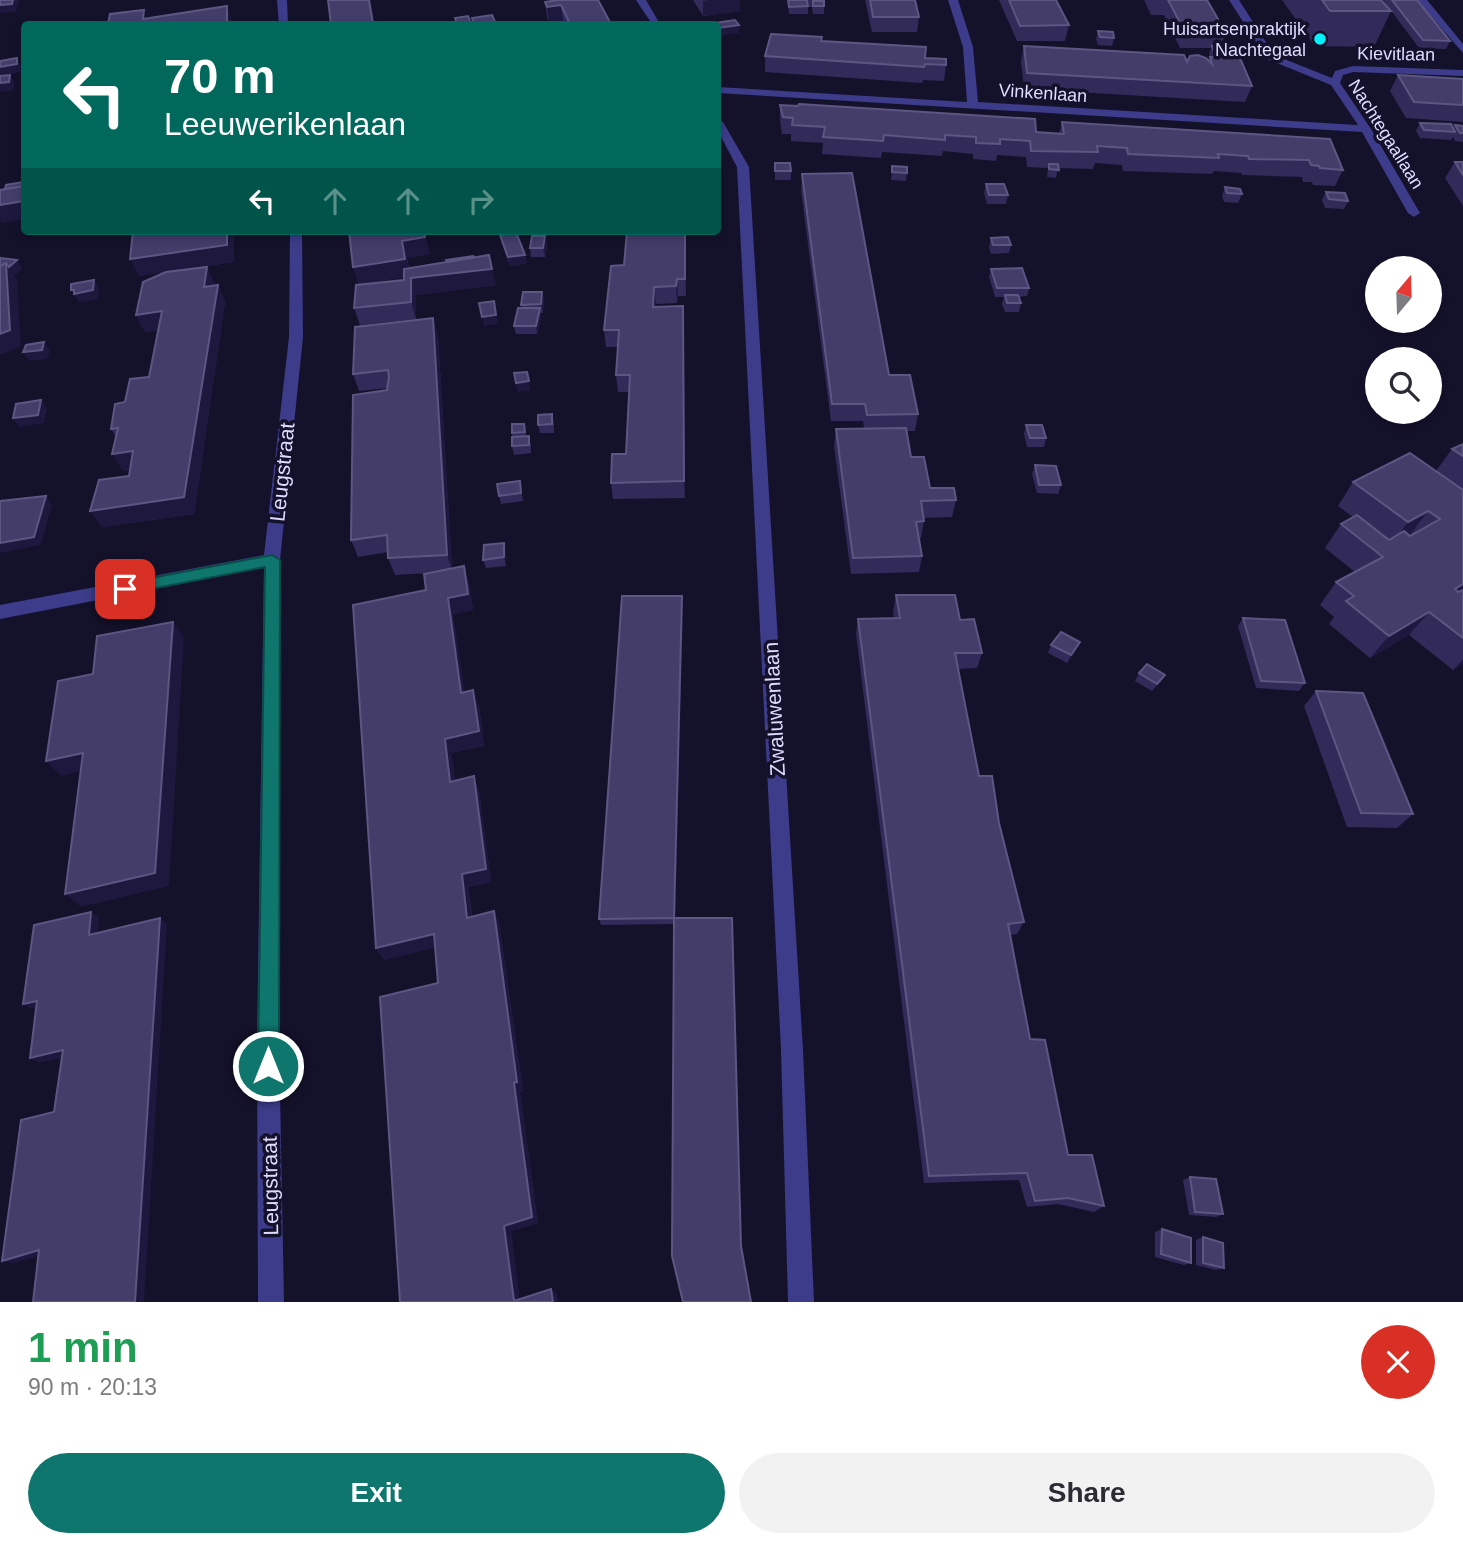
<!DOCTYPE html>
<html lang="en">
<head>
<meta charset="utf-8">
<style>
	:root { --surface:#fff; --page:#f2f2f3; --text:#2b2b33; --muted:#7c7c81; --accent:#0f766e }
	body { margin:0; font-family:Arial,sans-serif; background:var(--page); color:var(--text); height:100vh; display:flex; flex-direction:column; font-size:26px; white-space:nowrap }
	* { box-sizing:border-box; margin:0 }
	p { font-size:23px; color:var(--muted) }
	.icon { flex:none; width:38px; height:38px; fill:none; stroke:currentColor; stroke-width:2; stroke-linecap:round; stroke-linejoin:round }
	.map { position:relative; height:1302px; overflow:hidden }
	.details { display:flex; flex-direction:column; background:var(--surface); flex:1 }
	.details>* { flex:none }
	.top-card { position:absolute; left:21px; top:21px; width:700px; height:214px; border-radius:7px; box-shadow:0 4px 10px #0003; background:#00695c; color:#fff; overflow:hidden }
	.needle { width:46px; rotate:19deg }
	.tools { position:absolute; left:1365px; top:256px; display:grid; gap:14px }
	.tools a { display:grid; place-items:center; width:77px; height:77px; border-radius:50%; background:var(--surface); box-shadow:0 4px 10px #0003; font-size:35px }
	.pin { position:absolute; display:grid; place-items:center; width:60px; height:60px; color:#fff; margin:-30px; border-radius:14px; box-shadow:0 4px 10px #0006 }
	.me { position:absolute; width:77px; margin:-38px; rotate:0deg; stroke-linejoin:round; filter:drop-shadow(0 0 5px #0008) }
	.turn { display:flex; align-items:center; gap:24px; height:147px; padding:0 28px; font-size:32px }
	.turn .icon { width:91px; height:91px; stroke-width:2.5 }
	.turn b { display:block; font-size:49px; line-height:60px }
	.lanes { display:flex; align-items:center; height:66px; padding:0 28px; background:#0003; justify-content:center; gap:35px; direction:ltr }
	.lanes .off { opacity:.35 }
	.round { display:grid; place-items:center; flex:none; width:74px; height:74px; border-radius:37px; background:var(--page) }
	.overview { display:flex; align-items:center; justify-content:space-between; height:119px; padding:0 28px }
	h1 { font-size:42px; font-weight:800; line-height:52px; color:#1e9e55 }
	.action { display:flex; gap:14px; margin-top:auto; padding:14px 28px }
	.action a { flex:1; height:80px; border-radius:42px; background:var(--accent); color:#fff; font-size:28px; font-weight:800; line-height:80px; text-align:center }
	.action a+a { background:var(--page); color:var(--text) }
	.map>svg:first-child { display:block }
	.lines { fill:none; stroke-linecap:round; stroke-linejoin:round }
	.lane { fill:#3c3c8a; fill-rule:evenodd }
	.street { fill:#3c3c8a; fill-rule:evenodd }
	.wall { fill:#322a59 }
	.shaded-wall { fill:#1e183f }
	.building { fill:#443d6a; stroke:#5c5682; stroke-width:2 }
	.route { fill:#0f766e; stroke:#0a4d48; stroke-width:2 }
	.poi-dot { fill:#07f0ff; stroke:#14112b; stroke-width:2.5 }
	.labels { text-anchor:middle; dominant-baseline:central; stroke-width:7; stroke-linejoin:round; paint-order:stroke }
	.far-poi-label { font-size:18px; fill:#dedbff; stroke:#14112b; text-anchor:end }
	.far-street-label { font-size:18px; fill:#dedbff; stroke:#14112b }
	.street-label { font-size:21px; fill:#dedbff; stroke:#14112b }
</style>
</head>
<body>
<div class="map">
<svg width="1463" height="1302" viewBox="0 0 1463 1302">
	<rect width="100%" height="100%" fill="#14112b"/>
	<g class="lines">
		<path class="lane" d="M1417 0H1427L1463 44V53Z"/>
		<g class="street">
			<path d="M277 0H287L288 24H279Z"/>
			<path d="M636 0H646L660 24H652Z"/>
			<path d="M948 0H958L973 47 978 102 1358 125 1331 85 1267 59 1229 0H1239L1274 55 1332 78 1335 71 1353 66 1463 70V76L1353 72 1343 75 1340 83 1371 129 1420 213 1414 217 1408 213 1362 132 718 93V87L967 102 963 47Z"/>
			<path d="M718 119 723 122 749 167 803 1050 814 1302H788L781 1050 737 167 718 131Z"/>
			<path d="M290 231H302L303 337 280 560 279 1040 284 1302H258L257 1040 264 568 0 619V605L264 555 289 337Z"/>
		</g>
	</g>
	<g class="wall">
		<path d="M549 0H598L611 24H565L563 21 549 22 547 17 545 2 549 1Z"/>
		<path d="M693 0H740V11L703 16Z"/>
		<path d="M788 0 808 6V14H789Z"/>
		<path d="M808 0H820L824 6V14H813L812 7H809Z"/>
		<path d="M865 0H915L919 17 917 32H872Z"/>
		<path d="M999 0H1056L1069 25 1065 41H1017Z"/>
		<path d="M1144 0H1207L1226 33 1221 46 1224 53 1222 57 1252 86 1245 102 1024 89 1021 61 1024 46 1187 62 1208 60 1210 57 1209 54 1211 48H1180L1164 15H1151Z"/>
		<path d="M1282 0H1381L1391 11 1374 47 1315 46Z"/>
		<path d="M1383 0H1417L1450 41 1446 49 1419 48Z"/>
		<path d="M1098 31 1114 38 1112 46 1098 45 1096 39Z"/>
		<path d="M822 41 925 58 946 65 944 81 923 80 922 83 765 72V56Z"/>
		<path d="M1398 75 1463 79V122L1406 118 1390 91Z"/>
		<path d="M780 105 1059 134 1062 122 1330 139 1343 170 1335 186 1313 185 1312 182H1303L1302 177 1242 175 1241 173 1214 171 1212 174 1123 171 1122 165 1095 163 1093 169 1058 168 1056 178 1047 177 1048 168 1027 167 1026 157 997 155 996 161 973 159V154L943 151 942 156 882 152 881 158 822 154 823 143 791 141V134H782L780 121Z"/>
		<path d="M1420 123 1453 128 1455 125 1463 126V142L1455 141 1453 137 1451 140 1420 138 1416 131Z"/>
		<path d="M1455 162H1463V206L1445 178Z"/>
		<path d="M775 163 791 171V180H775Z"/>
		<path d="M892 166 907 173 906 181 891 180Z"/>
		<path d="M802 174 889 375 918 414 915 431H906L911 457 930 488 956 500 952 517 924 518V521L921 538H919L922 556 919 572 851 574 834 446 836 429H864L863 421H831L801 190Z"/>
		<path d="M986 184 1008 195 1006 204H987L984 193Z"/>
		<path d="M1225 187 1242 194 1238 203 1224 202 1222 196Z"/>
		<path d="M1326 192 1348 201 1344 209 1325 208 1322 200Z"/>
		<path d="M133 231 234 262 175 271 215 284V285H218L225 302 194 514 102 527 90 511 129 476 130 470 123 471 116 437 111 429 125 402 149 377 158 330 145 332 136 315 165 272 139 276Z"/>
		<path d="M349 231 430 254 407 258 409 268 496 285 416 295V319L360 325 354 308 404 280V277L359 284 353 267Z"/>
		<path d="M685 231 686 296H678L677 303 656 304 655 307 683 306 685 498 613 499 611 483 626 454 629 392H618L616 375 618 347H606L604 330 624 265Z"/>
		<path d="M500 235 525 255 527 263 510 266 502 244Z"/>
		<path d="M545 236 547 245 545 257H531L530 248Z"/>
		<path d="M991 238 1011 245 1009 253 991 254 989 247Z"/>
		<path d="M991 269 1029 288 1027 296 1019 297 1021 303 1019 312H1005L1002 304 1004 297H995L989 277Z"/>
		<path d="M542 292 544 300 543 313H540L541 317 537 334H516L514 326 522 308 521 305Z"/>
		<path d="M438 335 452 568 469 583 473 610 453 614 464 692 479 706 484 746 451 753 455 781 479 791 491 882 468 887 472 916 499 923 523 1091 520 1092 538 1223 511 1231 519 1299 551 1289 556 1293 558 1302H400L438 983 435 947 385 960 376 948 426 590 430 573 395 575 388 558V552L358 557 351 540 388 388 359 391 353 374Z"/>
		<path d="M552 414 554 423V433H540L538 425Z"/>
		<path d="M1026 425 1046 438 1044 447H1027L1024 434Z"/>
		<path d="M526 432V436L531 444V453L514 455 512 446V433Z"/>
		<path d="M1463 444V663L1453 670 1409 635 1370 658 1329 624 1334 617 1320 605 1336 582 1355 572 1325 548 1341 524 1353 517 1338 506 1353 482 1436 471 1452 449Z"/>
		<path d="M1035 465 1061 485 1058 494 1037 493 1032 474Z"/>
		<path d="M521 490 523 501 501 504 499 496Z"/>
		<path d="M506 552V566L486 568 483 560Z"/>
		<path d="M896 595 960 620 982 653 977 668 958 669 979 776 999 823 1024 922 1017 934 1010 935 1030 1039 1068 1155 1104 1206 1094 1212 1058 1204 1027 1207 1019 1180 924 1183 856 634 858 619 894 618 893 612Z"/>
		<path d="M682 596 675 918 741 1246 674 924 601 925 599 919Z"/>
		<path d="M1243 618 1305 683 1299 691 1256 688 1238 626Z"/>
		<path d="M1051 645 1076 650 1067 663 1048 653Z"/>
		<path d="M1139 673 1165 675 1160 683 1152 691 1135 681Z"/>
		<path d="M1316 691 1413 814 1397 828 1347 827 1304 706Z"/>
		<path d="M1190 1177 1223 1214 1216 1217 1189 1215 1183 1180Z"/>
		<path d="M1162 1229 1191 1263 1184 1265 1155 1257V1232Z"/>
		<path d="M1203 1237 1224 1268 1216 1270 1196 1265V1240Z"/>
	</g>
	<g class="shaded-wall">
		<path d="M13 0H19L16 12 0 13V5Z"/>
		<path d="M369 0H370L371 3 375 24H373Z"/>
		<path d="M550 0H556L561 5 563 21 549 22 547 7H551Z"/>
		<path d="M709 0H740V11L703 16V1Z"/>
		<path d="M227 6 232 21V24H227Z"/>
		<path d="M739 25V33L719 36V28Z"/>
		<path d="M17 58 21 66V72L0 76V67Z"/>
		<path d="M10 75 15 83 13 90 0 92V83Z"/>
		<path d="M0 187 4 195 24 201V219L2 223 0 220Z"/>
		<path d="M227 231H234V262L139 276 130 259Z"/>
		<path d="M424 231 430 254 407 258 410 276 359 284 353 267 402 241Z"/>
		<path d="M545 236 547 245 545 257 543 248Z"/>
		<path d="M525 255 527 263 510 266 508 257Z"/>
		<path d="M17 260 22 269 14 276 17 280 21 347 0 355V334L6 263Z"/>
		<path d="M207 267 215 284 212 304 204 287Z"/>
		<path d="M492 269 496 285 416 295V319L411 302V278Z"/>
		<path d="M677 279 678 296 677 303 676 286Z"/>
		<path d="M94 280 99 288 98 299 79 302 71 290Z"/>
		<path d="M218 285 225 302 194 514 102 527 90 511 184 497Z"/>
		<path d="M654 287 656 304 654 324 653 307Z"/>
		<path d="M542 292 544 300 543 313 541 304Z"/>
		<path d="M494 301 498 324 484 326 482 317Z"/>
		<path d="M683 306 684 323 685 498 684 481Z"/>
		<path d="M540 308 541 317 537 334 536 326Z"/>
		<path d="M162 311 171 328 145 332 136 315Z"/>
		<path d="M433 318 438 335 452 571 447 555Z"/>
		<path d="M44 342 50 351 47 359 29 361 23 352Z"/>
		<path d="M527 372 530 390 518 392 516 383Z"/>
		<path d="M41 400 47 409 44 423 19 427 13 418Z"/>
		<path d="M133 451 143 468 123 471 112 454Z"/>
		<path d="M46 496 52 505 41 545 0 553V543Z"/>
		<path d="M1428 511 1410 535 1390 546 1408 522Z"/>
		<path d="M504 543 506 552V566L504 557Z"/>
		<path d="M464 566 469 583 473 610 453 614 467 708 461 693 448 598Z"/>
		<path d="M1463 584V596L1455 589Z"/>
		<path d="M682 596 683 604 675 924 674 918Z"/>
		<path d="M1429 612 1409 635 1370 658 1389 636Z"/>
		<path d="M173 622 184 638 169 886 81 907 65 894Z"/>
		<path d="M1080 642 1076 650 1067 663 1071 655Z"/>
		<path d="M1463 659V663L1453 670Z"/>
		<path d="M1165 675 1160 683 1152 691 1157 684Z"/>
		<path d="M473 690 479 706 484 746 451 753 457 796 450 782 445 739Z"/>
		<path d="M83 753 98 767 61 776 46 761Z"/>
		<path d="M474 776 479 791 491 882 468 887 473 930 467 918 462 874Z"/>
		<path d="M494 911 499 923 523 1091 520 1092 538 1223 511 1231 520 1302 514 1301 504 1226 514 1083Z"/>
		<path d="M91 912 99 918 97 941 89 935Z"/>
		<path d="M160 918 167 924 144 1302H135Z"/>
		<path d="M434 934 441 946 385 960 376 948Z"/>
		<path d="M37 1001 46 1006 32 1009 23 1004Z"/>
		<path d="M63 1050 72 1055 39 1063 30 1058Z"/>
		<path d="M39 1250 50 1253 13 1263 2 1261Z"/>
		<path d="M551 1289 556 1293 558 1302H553Z"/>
	</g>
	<g class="building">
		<path d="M0 0H13L12 4 0 5Z"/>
		<path d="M328 0H369L373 24H331Z"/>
		<path d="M558 0H598L611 24H570L561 5 547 7 545 2Z"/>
		<path d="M788 0H807L808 6 789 7Z"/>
		<path d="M870 0H915L919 17H873Z"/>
		<path d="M1009 0H1056L1069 25 1020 26Z"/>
		<path d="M1168 0H1207L1226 33 1185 32Z"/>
		<path d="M1322 0H1381L1391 11H1330Z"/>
		<path d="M1392 0H1417L1450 41 1423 40Z"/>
		<rect x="813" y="1" width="11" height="5"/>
		<path d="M227 6V24H108L110 14 144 10 143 19Z"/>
		<path d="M492 15 496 24H474L472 18Z"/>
		<path d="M468 16 471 24H457L455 18Z"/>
		<path d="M735 20 739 25 719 28 718 24 715 23Z"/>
		<path d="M1098 31 1113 32 1114 38 1100 37Z"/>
		<path d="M771 34 822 37 821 41 926 47 925 58 946 59V65L925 64 924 67 765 56Z"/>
		<path d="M1024 46 1184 55 1187 62 1190 56 1198 55 1206 58 1212 64 1210 57 1240 58 1252 86 1027 73Z"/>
		<path d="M1212 46H1221L1224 53 1214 52Z"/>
		<path d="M17 58V64L0 67V61Z"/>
		<path d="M10 75 9 82 0 83V76Z"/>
		<path d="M1398 75 1463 79V105L1414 102Z"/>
		<path d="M799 104 1035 119 1036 132 1064 134 1062 122 1330 139 1343 170 1320 168 1319 166 1311 165 1309 160 1249 159 1248 156 1218 154 1219 158 1128 154 1127 148 1097 146 1098 152 1031 151 1030 141 1000 139V144L976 143V137L945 135V140L884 135 883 141 823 137 825 127 792 125 793 118 783 117 780 105 798 106Z"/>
		<path d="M1420 123 1451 124 1455 132 1424 130Z"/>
		<path d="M1455 125 1463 126V133H1460Z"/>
		<path d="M1455 162H1463V175Z"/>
		<path d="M775 163H790L791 171H775Z"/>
		<path d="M1049 164H1058L1059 170 1049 169Z"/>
		<path d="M892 166 907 167V173L892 172Z"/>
		<path d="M852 173 889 375H910L918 414 867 415 865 404H832L802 174Z"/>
		<path d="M24 182V186L5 189 6 185Z"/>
		<path d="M986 184H1004L1008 195H989Z"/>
		<path d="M24 186V201L0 205V190Z"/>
		<path d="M1225 187 1240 189 1242 194 1227 193Z"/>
		<path d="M1326 192 1345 193 1348 201 1329 199Z"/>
		<path d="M133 231H227V245L130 259Z"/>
		<path d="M349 231H424L425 237 402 241 405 259 353 267Z"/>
		<path d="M627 231H685V279H677L676 286 654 287 653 307 683 306 684 481 611 483 612 454H626L630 375H616L619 330H604L611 266 624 265Z"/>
		<path d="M516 232 525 255 508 257 500 235Z"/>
		<path d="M532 236H545L543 248H530Z"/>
		<path d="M1008 237 1011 245H993L991 238Z"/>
		<path d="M489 255 492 269 411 278V302L354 308 356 285 404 280V269Z"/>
		<path d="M473 256 474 257 447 262 446 260Z"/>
		<path d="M0 258 17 260 9 267 6 263 0 266Z"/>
		<path d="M6 263 10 330 0 334V266Z"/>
		<path d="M207 267 204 287 218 285 184 497 90 511 99 480 129 476 133 451 112 454 118 428 111 429 115 404 125 402 130 379 149 377 162 311 136 315 143 282 166 272Z"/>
		<path d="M1022 268 1029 288H997L991 269Z"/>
		<path d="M94 280 93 290 74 294V290H71V284Z"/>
		<path d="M523 292H542L541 304 521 305Z"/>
		<path d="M1005 295H1018L1021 303H1007Z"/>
		<path d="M494 301 496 315 482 317 479 303Z"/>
		<path d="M518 308H540L536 326H514Z"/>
		<path d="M433 318 447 555 388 558 387 535 351 540 353 395 387 390 389 377 388 370 353 374 355 327Z"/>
		<path d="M44 342 42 350 23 352 26 345Z"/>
		<path d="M527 372 529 381 516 383 514 373Z"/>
		<path d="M41 400 38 415 13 418 16 404Z"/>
		<path d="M552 414V424L538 425V415Z"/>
		<path d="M512 424H524L525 432 512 433Z"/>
		<path d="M1026 425H1042L1046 438H1030Z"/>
		<path d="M906 428 911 457H924L930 488H954L956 500 921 501 924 521 916 522 922 556 853 558 836 429Z"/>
		<path d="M529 436V445L512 446V437Z"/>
		<path d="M1463 444V456L1452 449Z"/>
		<path d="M1410 453 1463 490V584L1455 589 1458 592 1463 590V638L1429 612 1389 636 1346 601 1354 596 1336 582 1383 557 1341 524 1357 515 1389 540 1404 531 1410 536 1440 519 1428 511 1408 522 1353 482Z"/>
		<path d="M1035 465 1056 466 1061 485H1039Z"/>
		<path d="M520 481 521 493 499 496 497 484Z"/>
		<path d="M46 496 34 537 0 543V501Z"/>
		<path d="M504 543V557L483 560 484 545Z"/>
		<path d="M464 566 468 594 448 598 461 693 473 690 479 731 445 739 450 782 474 776 486 869 462 874 467 918 494 911 517 1082 514 1083 532 1217 504 1226 514 1301 551 1289 553 1302H400L380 997 438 983 434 934 376 948 353 605 426 590 424 574Z"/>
		<path d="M896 595H955L960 620 974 619 982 653H955L979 776H992L999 823 1024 922 1008 924 1030 1039 1045 1040 1068 1155H1092L1104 1206 1068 1198 1035 1201 1027 1173 929 1176 858 619 900 618Z"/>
		<path d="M622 596H682L674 918H732L741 1246 751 1302H683L672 1256 674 918 599 919Z"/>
		<path d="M1243 618 1285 620 1305 683 1261 681Z"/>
		<path d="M173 622 155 873 65 894 83 753 46 761 58 681 93 674 97 636Z"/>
		<path d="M1061 632 1080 642 1071 655 1051 645Z"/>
		<path d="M1147 664 1165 675 1157 684 1139 673Z"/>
		<path d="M1316 691 1363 693 1413 814 1361 813Z"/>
		<path d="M91 912 89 935 160 918 135 1302H33L39 1250 2 1261 21 1120 54 1112 63 1050 30 1058 37 1001 23 1004 34 925Z"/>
		<path d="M1190 1177 1216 1179 1223 1214 1195 1212Z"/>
		<path d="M1162 1229 1191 1238V1263L1161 1254Z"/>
		<path d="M1203 1237 1223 1243 1224 1268 1203 1263Z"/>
	</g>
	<path class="route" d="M272 555 280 560 279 1066 276 1074 268 1077 261 1074 258 1066 265 567 125 594 117 589 125 583Z"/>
	<circle class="poi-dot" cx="1320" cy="39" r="7"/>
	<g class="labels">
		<g class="far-poi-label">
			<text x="1306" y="29">Huisartsenpraktijk<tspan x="1306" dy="21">Nachtegaal</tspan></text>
		</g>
		<g class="far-street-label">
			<text transform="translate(1396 54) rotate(1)">Kievitlaan</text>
			<text transform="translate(1043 93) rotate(4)">Vinkenlaan</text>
			<text transform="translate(1386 134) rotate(58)">Nachtegaallaan</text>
		</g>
		<g class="street-label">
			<text transform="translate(282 472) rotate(-84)">Leugstraat</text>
			<text transform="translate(774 709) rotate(-93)">Zwaluwenlaan</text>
			<text transform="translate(270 1186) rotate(-91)">Leugstraat</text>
		</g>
	</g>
</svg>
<div class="tools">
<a><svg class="needle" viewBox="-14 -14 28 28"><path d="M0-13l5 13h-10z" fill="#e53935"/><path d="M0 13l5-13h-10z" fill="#7c7c81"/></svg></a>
<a><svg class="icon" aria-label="search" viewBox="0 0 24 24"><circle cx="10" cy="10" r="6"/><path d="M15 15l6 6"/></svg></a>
</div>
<div class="pin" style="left:125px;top:589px;background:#d93025"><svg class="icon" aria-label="arrive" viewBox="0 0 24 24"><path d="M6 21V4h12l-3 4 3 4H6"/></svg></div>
<svg class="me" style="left:268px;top:1066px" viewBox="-20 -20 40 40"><circle r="17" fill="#0f766e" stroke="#fff" stroke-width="3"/><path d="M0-11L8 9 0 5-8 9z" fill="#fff"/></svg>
<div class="top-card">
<div class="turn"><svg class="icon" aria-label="left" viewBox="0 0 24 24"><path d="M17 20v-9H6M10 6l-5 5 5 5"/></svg><div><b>70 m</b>Leeuwerikenlaan</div></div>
<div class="lanes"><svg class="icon" aria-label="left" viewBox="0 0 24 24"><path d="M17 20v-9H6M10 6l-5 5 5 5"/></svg><svg class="icon off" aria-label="ahead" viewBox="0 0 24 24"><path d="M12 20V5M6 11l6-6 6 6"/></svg><svg class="icon off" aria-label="ahead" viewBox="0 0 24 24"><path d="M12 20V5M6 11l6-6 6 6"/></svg><svg class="icon off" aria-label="right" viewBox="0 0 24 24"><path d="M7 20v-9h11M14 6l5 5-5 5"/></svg></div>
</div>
</div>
<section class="details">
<div class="overview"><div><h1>1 min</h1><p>90 m · 20:13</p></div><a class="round" style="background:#d93025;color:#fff"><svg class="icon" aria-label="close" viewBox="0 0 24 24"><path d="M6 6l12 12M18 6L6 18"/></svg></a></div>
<div class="action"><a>Exit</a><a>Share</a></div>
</section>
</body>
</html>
